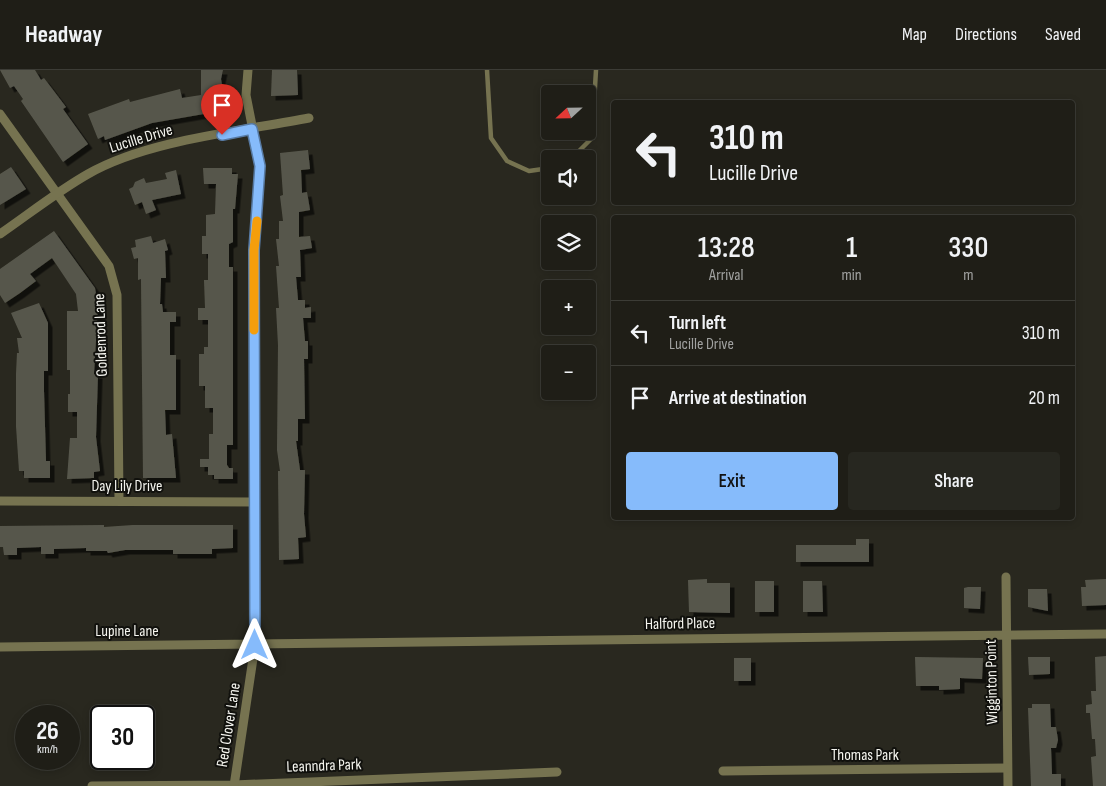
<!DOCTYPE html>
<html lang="en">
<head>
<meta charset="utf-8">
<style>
	:root { --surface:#1f1e17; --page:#272720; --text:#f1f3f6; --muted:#a1a2a1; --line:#3c3c36; --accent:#86bbfb }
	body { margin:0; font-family:"Sofia Sans Condensed",sans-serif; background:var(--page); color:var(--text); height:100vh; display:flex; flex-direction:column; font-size:19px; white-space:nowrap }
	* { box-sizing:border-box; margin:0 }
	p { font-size:16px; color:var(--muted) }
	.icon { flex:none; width:28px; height:28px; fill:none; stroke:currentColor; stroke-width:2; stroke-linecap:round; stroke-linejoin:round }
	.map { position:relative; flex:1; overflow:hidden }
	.side { position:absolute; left:611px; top:145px; width:464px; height:305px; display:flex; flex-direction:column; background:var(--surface); border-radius:5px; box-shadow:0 2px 8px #0003,0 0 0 1px var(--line) }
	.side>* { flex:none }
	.banner { position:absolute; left:611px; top:30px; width:464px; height:105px; border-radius:5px; box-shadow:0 2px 8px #0003,0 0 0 1px var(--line); background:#1f1e17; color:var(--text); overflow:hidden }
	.needle { width:32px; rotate:248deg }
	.buttons { position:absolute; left:541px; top:15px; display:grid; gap:10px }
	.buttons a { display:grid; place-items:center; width:55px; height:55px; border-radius:5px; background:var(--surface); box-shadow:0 2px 8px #0003,0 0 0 1px var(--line); font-size:25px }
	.speed { position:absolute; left:15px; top:635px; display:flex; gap:10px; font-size:25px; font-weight:700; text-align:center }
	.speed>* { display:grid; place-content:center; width:65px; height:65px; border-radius:50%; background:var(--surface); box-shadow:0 2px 8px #0003,0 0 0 1px var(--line); line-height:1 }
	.speed small { font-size:12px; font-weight:400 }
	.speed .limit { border:2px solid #111; border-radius:8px; background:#fff; color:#111 }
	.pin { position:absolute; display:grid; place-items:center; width:42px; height:42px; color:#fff; margin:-51px -21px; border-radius:50% 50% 50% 0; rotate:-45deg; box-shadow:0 0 5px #0007 }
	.pin .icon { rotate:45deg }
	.me { position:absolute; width:55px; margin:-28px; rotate:0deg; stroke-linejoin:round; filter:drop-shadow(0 0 4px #0008) }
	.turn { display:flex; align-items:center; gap:18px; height:105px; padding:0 15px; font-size:22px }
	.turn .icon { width:65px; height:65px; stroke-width:2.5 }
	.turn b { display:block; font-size:35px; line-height:42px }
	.eta { display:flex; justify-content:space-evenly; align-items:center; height:85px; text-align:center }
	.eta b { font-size:30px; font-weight:600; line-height:35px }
	.action { display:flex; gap:10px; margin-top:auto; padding:10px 15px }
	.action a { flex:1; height:58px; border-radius:5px; background:var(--accent); color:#111; font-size:20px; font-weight:600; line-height:58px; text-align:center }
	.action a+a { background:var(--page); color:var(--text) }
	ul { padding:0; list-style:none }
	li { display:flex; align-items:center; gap:15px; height:65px; padding:0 15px; border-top:1px solid var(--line) }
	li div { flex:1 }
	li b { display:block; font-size:19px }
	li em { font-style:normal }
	header { display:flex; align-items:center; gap:30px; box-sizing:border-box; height:70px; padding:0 25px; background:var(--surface); border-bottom:1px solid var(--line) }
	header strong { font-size:24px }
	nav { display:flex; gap:28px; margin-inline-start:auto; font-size:18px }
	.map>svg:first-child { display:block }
	.building { fill:#57574c; filter:url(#shadow) }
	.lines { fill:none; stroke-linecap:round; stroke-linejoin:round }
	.service { stroke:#767350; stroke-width:4.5 }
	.minor { stroke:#767350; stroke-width:9 }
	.route-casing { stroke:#577aa3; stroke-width:12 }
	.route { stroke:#86bbfb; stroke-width:9 }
	.slow { stroke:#f59e0b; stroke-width:9 }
	.labels { text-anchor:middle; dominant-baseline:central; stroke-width:4; stroke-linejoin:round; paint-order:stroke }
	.street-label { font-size:16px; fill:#f5f5ef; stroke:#11110d }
</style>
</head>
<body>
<header>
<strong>Headway</strong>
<nav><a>Map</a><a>Directions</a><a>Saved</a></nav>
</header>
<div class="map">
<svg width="1106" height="716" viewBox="0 0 1106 716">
	<defs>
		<filter id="shadow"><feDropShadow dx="4.5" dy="4.5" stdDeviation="0" flood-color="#0009"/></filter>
	</defs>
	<rect width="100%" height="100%" fill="#29281f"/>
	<g class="building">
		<path d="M0 0H35L41 10 44 8 66 37 63 39 88 74 63 92 21 31 23 29 14 16 10 18Z"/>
		<path d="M201 0H223L221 9 225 33 220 34 221 41 152 53 105 70 104 66 98 69 88 44 129 29 130 32 180 19 182 28 201 25Z"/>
		<path d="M272 0H297L298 25 271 26Z"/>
		<path d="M308 80 310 99 301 100 302 123 307 122 310 140 299 142V167L310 166 312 178 300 180 301 207H296L298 230H305V238L311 237V248H303L305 271H308V289H304L305 349H298V371H296L300 400H305L304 444 306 467 298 468 299 489 279 490 278 401H280L277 380 278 275 276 238H279L276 196H279L276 169H279V151H283L280 126 283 125 280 83Z"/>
		<path d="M11 97 26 119 0 135V104Z"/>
		<path d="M203 98H232V104H238L235 139H233V172L229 174V197H233V375H227V395L229 398H233V409H214V405H208V397H200V389H209V364H213V338H205V316H199V284H204V277H208V250H198V238H205L204 210H208V184H202V166H206V145L215 144 216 114H204Z"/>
		<path d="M176 100 181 124 152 130 156 140 146 144 142 132 135 135 129 119 133 117 135 112 144 108 146 113 167 109 165 103Z"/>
		<path d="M54 161 95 218 98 236 94 304H98L96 367 100 401 94 402V408L67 409 70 368H77V342H68V324H70V300H67V241H78L76 224 52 188 30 204 36 211 20 223 5 233 0 225V199Z"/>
		<path d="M151 166 153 173 165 169 168 180 165 181 166 208H161L160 234H162L163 242H176V252H170V285H176V340H165L166 365 172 364 176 408H143L141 209 138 210V188L134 189 131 178 136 177 135 170Z"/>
		<path d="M39 233 48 253V301H44V321L46 391H50V408H24V401H19L16 356V304L17 283H19L17 268H22L11 243Z"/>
		<path d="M104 455V457L133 455H233V478L212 479V484H173V480H125L108 483 107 481H86V478L54 479V484H41V477L17 478V485H4L3 477H0V456Z"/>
		<path d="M856 469H869V492H796V475H856Z"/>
		<path d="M707 509V513H730V543L689 542 688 510Z"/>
		<path d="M1106 509V535L1082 536 1081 517H1086L1085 510Z"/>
		<rect x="755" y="511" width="19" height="31"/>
		<path d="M803 511H822L823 542H803Z"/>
		<path d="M968 517H981L980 539 964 538V518Z"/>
		<path d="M1028 519H1047L1048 541 1028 537Z"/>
		<path d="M1106 586V716H1093L1091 687 1096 686 1095 669H1092L1090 643H1086V635L1092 634 1091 621H1096L1095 587Z"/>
		<path d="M915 587 983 588 982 609 960 608V619L939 620V616H916Z"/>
		<path d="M1028 587H1050V604L1029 605Z"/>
		<rect x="734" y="588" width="17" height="23"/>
		<path d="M1032 634H1050L1051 657H1056L1058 670 1056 678H1051L1052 704H1061V716H1031L1028 638H1032Z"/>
	</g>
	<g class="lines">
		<g class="service">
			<path d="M487 0 491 68 507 91 529 101 550 98"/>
			<path d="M571 89 592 68 596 0"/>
		</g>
		<g class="minor">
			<path d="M0 44 109 196 117 225 119 430"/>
			<path d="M0 164C29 144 58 121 88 104 147 70 242 61 309 48"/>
			<path d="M0 431 254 432"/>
			<path d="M1006 507 1008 716"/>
			<path d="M0 577 1106 564"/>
			<path d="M723 701 1007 698"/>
			<path d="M92 716 234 715 557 702"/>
			<path d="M234 716 255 575 254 180 260 96 246 25 248 0"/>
		</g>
	</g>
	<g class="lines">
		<g class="route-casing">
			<path id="route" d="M222 65 252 59 260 96 254 180 255 575"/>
		</g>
		<use href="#route" class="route"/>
		<path class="slow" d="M254 260V180L257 151"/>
	</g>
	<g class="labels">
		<g class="street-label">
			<text transform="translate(141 69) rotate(-17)">Lucille Drive</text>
			<text transform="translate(101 265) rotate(-92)">Goldenrod Lane</text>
			<text x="127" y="416">Day Lily Drive</text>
			<text transform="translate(680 554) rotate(-1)">Halford Place</text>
			<text x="127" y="561">Lupine Lane</text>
			<text transform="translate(992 612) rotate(-91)">Wigginton Point</text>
			<text transform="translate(229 655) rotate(-81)">Red Clover Lane</text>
			<text x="865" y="685">Thomas Park</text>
			<text transform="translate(324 696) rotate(-2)">Leanndra Park</text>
		</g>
	</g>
</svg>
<div class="buttons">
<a><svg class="needle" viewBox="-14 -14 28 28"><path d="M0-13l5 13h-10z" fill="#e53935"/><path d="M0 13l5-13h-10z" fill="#a1a2a1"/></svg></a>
<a><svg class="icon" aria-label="sound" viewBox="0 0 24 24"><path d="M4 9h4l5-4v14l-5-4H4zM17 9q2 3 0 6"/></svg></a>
<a><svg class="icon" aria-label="layers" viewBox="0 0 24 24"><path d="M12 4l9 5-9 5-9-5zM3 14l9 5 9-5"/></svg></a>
<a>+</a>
<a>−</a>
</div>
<div class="speed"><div>26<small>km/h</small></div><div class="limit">30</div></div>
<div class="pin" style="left:222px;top:65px;background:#d93025"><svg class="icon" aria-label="arrive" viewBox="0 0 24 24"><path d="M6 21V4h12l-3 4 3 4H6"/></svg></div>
<svg class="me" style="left:255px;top:575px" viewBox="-20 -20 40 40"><path d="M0-17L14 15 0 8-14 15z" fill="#86bbfb" stroke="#fff" stroke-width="4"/></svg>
<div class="banner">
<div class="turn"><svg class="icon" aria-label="left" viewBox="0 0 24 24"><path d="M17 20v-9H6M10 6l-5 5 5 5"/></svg><div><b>310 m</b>Lucille Drive</div></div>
</div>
<section class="side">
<div class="eta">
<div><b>13:28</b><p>Arrival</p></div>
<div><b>1</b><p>min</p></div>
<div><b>330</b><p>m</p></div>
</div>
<ul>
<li><svg class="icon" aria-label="left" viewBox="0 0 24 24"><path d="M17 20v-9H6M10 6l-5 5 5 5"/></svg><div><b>Turn left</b><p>Lucille Drive</p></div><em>310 m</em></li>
<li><svg class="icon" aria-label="arrive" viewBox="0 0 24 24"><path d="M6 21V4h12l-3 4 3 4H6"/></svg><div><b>Arrive at destination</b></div><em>20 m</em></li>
</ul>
<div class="action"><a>Exit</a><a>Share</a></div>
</section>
</div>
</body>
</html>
